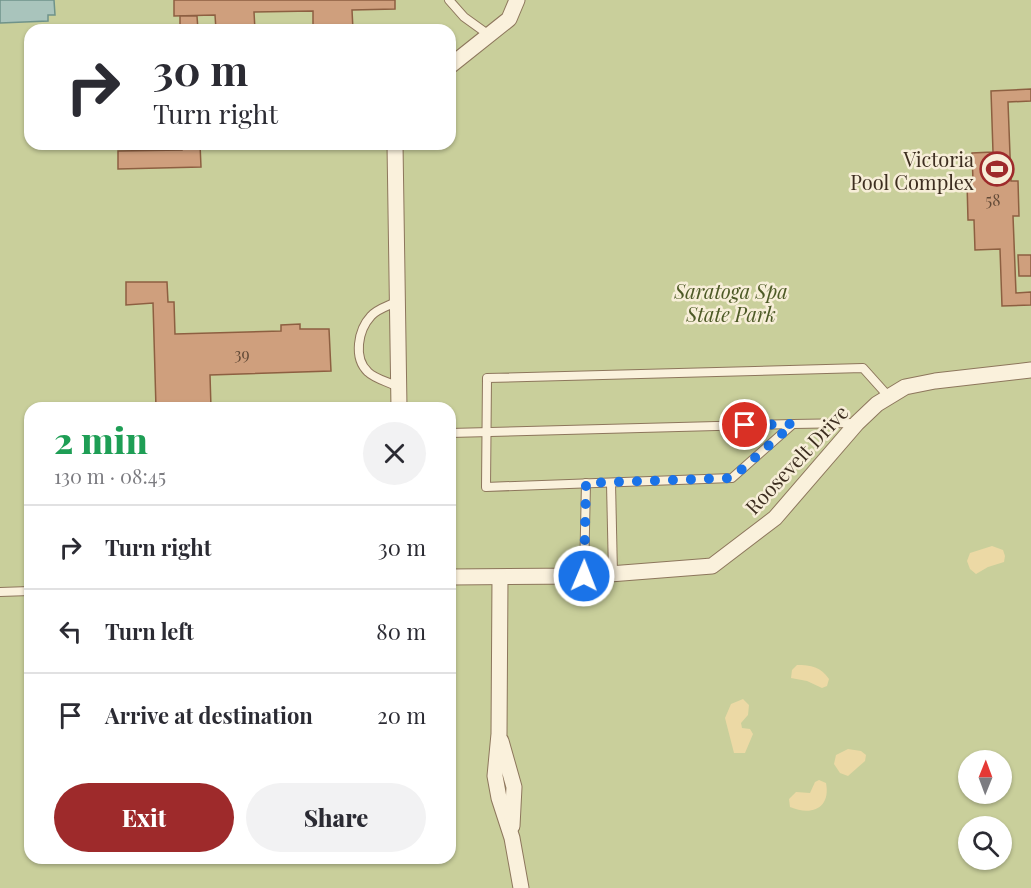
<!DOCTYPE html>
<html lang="en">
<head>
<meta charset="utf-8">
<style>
	:root { --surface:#fff; --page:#f2f2f3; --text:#2b2b33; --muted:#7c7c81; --line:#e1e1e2; --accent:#9e2a2b }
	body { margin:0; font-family:"Playfair Display",serif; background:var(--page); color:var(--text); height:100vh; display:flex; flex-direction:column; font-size:22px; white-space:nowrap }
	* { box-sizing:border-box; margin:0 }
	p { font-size:20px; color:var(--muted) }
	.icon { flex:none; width:33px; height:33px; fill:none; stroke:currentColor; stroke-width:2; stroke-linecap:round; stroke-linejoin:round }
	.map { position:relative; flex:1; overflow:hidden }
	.sheet { position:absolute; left:24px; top:402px; width:432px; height:462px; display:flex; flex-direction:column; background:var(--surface); border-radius:18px; box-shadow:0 2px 4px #0004 }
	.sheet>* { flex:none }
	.top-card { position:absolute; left:24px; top:24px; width:432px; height:126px; border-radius:18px; box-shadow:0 2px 4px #0004; background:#fff; color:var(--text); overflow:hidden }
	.needle { width:39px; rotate:1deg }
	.fabs { position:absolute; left:958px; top:750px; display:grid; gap:12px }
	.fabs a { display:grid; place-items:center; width:54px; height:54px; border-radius:50%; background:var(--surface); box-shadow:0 2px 4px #0004; font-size:30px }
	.pin { position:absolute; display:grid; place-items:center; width:51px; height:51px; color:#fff; margin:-26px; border:3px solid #fff; border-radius:50%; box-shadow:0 2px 6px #0007 }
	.me { position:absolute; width:66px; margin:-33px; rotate:1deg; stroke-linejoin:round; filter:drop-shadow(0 0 4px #0008) }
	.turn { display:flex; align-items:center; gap:21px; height:126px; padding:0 30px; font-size:27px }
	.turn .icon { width:78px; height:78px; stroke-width:2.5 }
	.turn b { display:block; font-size:42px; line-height:51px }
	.round { display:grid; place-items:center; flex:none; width:63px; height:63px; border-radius:32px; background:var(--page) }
	.head { display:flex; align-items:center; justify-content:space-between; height:102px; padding:0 30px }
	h1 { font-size:36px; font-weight:800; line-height:45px; color:#1e9e55 }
	.primary-button { display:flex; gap:12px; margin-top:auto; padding:12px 30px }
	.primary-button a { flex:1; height:69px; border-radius:36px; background:var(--accent); color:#fff; font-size:24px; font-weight:800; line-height:69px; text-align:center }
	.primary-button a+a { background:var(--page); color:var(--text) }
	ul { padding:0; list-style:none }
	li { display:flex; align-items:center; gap:18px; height:84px; padding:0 30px; border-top:2px solid var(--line) }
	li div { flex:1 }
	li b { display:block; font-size:22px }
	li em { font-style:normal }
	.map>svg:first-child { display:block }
	.green { fill:#c9cf9b; fill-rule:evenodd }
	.sand { fill:#ecd9a5 }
	.water { fill:#a9c4bc; stroke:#6f938a; stroke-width:1.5 }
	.building { fill:#cf9f7d; stroke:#8d5f41; stroke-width:1.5 }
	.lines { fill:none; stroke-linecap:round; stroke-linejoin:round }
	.service-casing { stroke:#8d765c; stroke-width:10 }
	.minor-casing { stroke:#8d765c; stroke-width:17 }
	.service { stroke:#faf1dc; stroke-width:8 }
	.minor { stroke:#faf1dc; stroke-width:15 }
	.route { stroke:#1a73e8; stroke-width:10; stroke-dasharray:0 18 }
	.labels { text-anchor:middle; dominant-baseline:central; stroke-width:5; stroke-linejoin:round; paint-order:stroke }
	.number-label { font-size:16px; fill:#624a37 }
	.poi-label { font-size:20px; fill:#3d2e20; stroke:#f7eed8; text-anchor:end }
	.park-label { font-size:20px; font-style:italic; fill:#4d5a26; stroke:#f7eed8 }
	.street-label { font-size:20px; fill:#3d2e20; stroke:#f7eed8 }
</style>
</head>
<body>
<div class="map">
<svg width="1031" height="888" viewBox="0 0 1031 888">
	<rect width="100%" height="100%" fill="#f0e4c8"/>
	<path class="green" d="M0 0H1031V888H0ZM30 30H450V144H30ZM30 408H450V858H30ZM969 760H1002V794H969ZM969 826H1002V860H969Z"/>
	<g class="sand">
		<path d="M992 546 1003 550 1005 556 1004 562 988 567 976 574 970 569 967 561 970 553Z"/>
		<path d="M797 665C811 665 821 667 829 679L827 686 822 688 807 681 791 678 792 670Z"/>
		<path d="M743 699 749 705 748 715 741 723 742 728 750 729 753 734 745 753H734L725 718 731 704Z"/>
		<path d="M848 749 861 751 866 755 865 761 848 776 840 773 834 764 836 755Z"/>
		<path d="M819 780 826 783C831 809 811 816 790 807L789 799 796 792 810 793 815 782Z"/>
	</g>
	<path class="water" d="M0 0H54L55 15H48V21L0 23Z"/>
	<g class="building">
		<path d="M174 0H395V9L352 10 353 30H313V11L254 12 255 30H216L215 15 174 16Z"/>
		<path d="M180 16H197L198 30H180Z"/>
		<path d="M1031 89V101L1008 102 1011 181H1018L1019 216H1013L1016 293 1031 292V305L1002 306 1000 249 975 250 974 220H968L967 182 973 181 972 153 993 152 991 91Z"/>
		<path d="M182 144H200L201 167 118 169V151L182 150Z"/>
		<path d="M1018 255H1031V276H1019Z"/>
		<path d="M126 282H167L168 302H174L175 334 281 331V325L300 324V329H329L331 371 210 375 211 408H156L153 303 126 305Z"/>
	</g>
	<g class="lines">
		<g class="service-casing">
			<g id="service">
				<path d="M449 0 464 17 489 35"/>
				<path d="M396 302C388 306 377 309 371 316 358 330 353 358 368 372 375 379 389 382 398 387"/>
				<path d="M855 423 793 424 732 478 486 487 487 378 863 368 889 397"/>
				<path d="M450 433 793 424"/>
				<path d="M611 483 613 574"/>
				<path d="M584 576 586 483"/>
				<path d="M0 592 30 591"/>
			</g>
		</g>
		<g class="minor-casing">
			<g id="minor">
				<path d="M450 66 509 19 517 0"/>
				<path d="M395 144 399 408"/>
				<path d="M450 577 584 576 712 566 775 518 857 423 877 404 905 387 935 381 1031 370"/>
				<path d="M500 578 499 734 495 776 499 798 512 838 521 888"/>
				<path d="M501 741 514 787 512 826"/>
			</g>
		</g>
		<use href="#service" class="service"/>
		<use href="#minor" class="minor"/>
	</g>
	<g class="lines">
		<path class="route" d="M584 576 586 483 732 478 793 424 745 425"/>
	</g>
	<defs>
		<g id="stadium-ring" transform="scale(1.725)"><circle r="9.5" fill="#f7eed8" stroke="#9e2a2b" stroke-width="1.5"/><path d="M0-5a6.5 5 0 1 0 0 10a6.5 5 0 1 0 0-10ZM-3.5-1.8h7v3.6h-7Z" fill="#9e2a2b"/></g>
	</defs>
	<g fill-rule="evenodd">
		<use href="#stadium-ring" x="997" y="169"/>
	</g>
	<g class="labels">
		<g class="number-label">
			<text x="993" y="199">58</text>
			<text x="242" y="353">39</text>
		</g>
		<g class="poi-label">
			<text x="974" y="158">Victoria<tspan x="974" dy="23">Pool Complex</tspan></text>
		</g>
		<g class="park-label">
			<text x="731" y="290">Saratoga Spa<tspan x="731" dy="23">State Park</tspan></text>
		</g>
		<g class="street-label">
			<text transform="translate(796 459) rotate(-47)">Roosevelt Drive</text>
		</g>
	</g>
</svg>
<div class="fabs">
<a><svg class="needle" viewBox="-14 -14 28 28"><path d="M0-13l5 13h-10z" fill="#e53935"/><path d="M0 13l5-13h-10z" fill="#7c7c81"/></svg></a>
<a><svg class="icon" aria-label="search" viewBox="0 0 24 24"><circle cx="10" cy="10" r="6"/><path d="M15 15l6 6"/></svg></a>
</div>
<div class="pin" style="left:745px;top:425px;background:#d93025"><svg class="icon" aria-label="arrive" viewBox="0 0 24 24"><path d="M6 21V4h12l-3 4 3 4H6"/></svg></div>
<svg class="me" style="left:584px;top:576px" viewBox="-20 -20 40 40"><circle r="17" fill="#1a73e8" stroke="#fff" stroke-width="3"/><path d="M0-11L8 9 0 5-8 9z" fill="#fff"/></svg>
<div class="top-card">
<div class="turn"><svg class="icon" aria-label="right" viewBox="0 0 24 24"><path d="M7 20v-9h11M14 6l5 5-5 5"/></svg><div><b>30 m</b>Turn right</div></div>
</div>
<section class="sheet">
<div class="head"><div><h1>2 min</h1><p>130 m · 08:45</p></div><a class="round"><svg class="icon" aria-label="close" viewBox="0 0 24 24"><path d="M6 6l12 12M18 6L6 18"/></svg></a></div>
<ul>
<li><svg class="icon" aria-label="right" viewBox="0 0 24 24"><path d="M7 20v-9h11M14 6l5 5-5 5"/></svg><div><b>Turn right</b></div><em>30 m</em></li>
<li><svg class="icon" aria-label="left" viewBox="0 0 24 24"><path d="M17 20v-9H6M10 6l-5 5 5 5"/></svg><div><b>Turn left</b></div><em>80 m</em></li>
<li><svg class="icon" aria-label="arrive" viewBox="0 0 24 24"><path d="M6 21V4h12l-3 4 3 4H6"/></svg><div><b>Arrive at destination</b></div><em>20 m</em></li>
</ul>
<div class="primary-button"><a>Exit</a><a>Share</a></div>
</section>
</div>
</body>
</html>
